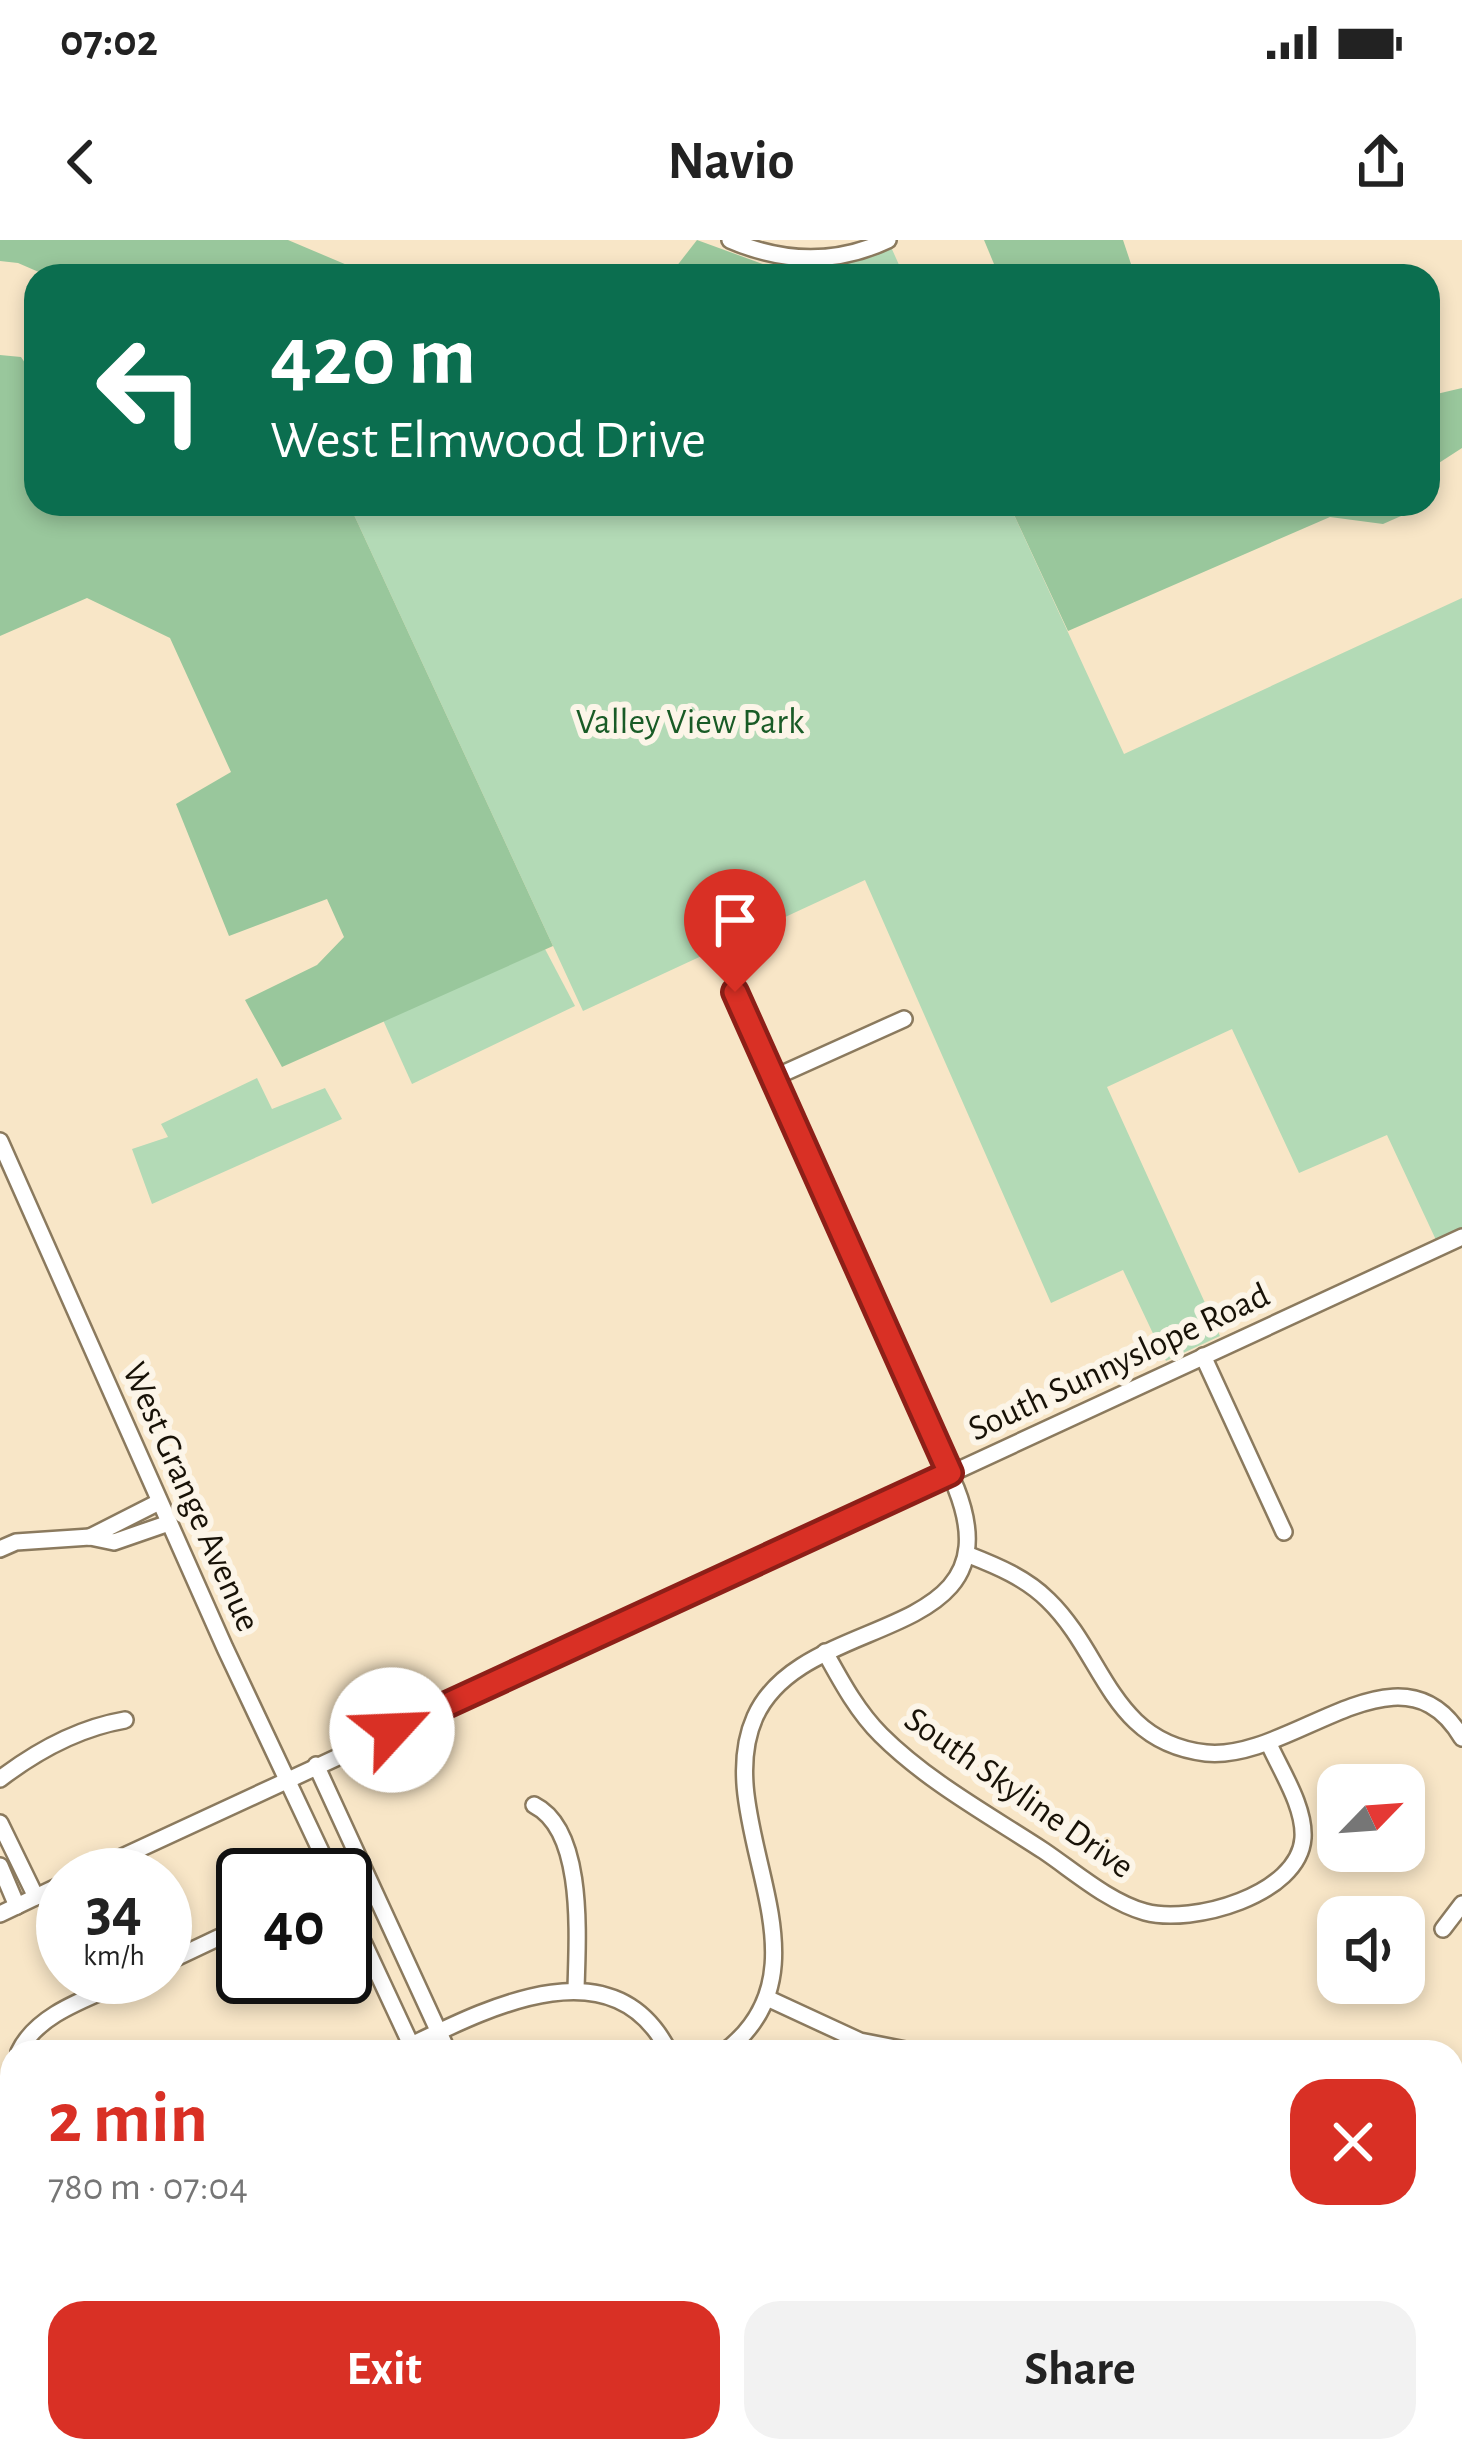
<!DOCTYPE html>
<html lang="en">
<head>
<meta charset="utf-8">
<style>
	:root { --surface:#fff; --page:#f2f2f2; --text:#222; --muted:#767676; --accent:#d93025 }
	body { margin:0; font-family:"Alegreya Sans",sans-serif; background:var(--page); color:var(--text); height:100vh; display:flex; flex-direction:column; font-size:45px; white-space:nowrap }
	* { box-sizing:border-box; margin:0 }
	p { font-size:39px; color:var(--muted) }
	.icon { flex:none; width:66px; height:66px; fill:none; stroke:currentColor; stroke-width:2; stroke-linecap:round; stroke-linejoin:round }
	.map { position:relative; flex:1; overflow:hidden }
	.sheet { position:absolute; left:0px; top:1800px; width:1464px; height:423px; display:flex; flex-direction:column; background:var(--surface); border-radius:36px 36px 0 0; box-shadow:0 6px 18px #0003 }
	.sheet>* { flex:none }
	.top-card { position:absolute; left:24px; top:24px; width:1416px; height:252px; border-radius:36px; box-shadow:0 6px 18px #0003; background:#0b6e4f; color:#fff; overflow:hidden }
	.needle { width:78px; rotate:65deg }
	.controls { position:absolute; left:1317px; top:1524px; display:grid; gap:24px }
	.controls a { display:grid; place-items:center; width:108px; height:108px; border-radius:24px; background:var(--surface); box-shadow:0 6px 18px #0003; font-size:60px }
	.speed { position:absolute; left:36px; top:1608px; display:flex; gap:24px; font-size:60px; font-weight:700; text-align:center }
	.speed>* { display:grid; place-content:center; width:156px; height:156px; border-radius:50%; background:var(--surface); box-shadow:0 6px 18px #0003; line-height:1 }
	.speed small { font-size:30px; font-weight:400 }
	.speed .limit { border:6px solid #111; border-radius:18px; background:#fff; color:#111 }
	.pin { position:absolute; display:grid; place-items:center; width:102px; height:102px; color:#fff; margin:-123px -51px; border-radius:50% 50% 50% 0; rotate:-45deg; box-shadow:0 0 12px #0007 }
	.pin .icon { rotate:45deg }
	.me { position:absolute; width:132px; margin:-66px; rotate:65deg; stroke-linejoin:round; filter:drop-shadow(0 0 9px #0008) }
	.turn { display:flex; align-items:center; gap:42px; height:252px; padding:0 48px; font-size:54px }
	.turn .icon { width:156px; height:156px; stroke-width:2.5 }
	.turn b { display:block; font-size:84px; line-height:102px }
	.round { display:grid; place-items:center; flex:none; width:126px; height:126px; border-radius:36px; background:var(--page) }
	.head { display:flex; align-items:center; justify-content:space-between; height:204px; padding:0 48px }
	h1 { font-size:72px; font-weight:600; line-height:90px; color:var(--accent) }
	.button { display:flex; gap:24px; margin-top:auto; padding:24px 48px }
	.button a { flex:1; height:138px; border-radius:36px; background:var(--accent); color:#fff; font-size:48px; font-weight:600; line-height:138px; text-align:center }
	.button a+a { background:var(--page); color:var(--text) }
	.status { display:flex; justify-content:space-between; align-items:center; height:84px; padding:0 60px; background:var(--surface); direction:ltr }
	.status svg { height:33px; fill:currentColor }
	header { display:flex; justify-content:space-between; align-items:center; height:156px; padding:0 48px; background:var(--surface); font-size:54px; font-weight:600 }
	.map>svg:first-child { display:block }
	.green { fill:#b3dab6 }
	.forest { fill:#99c79c }
	.lines { fill:none; stroke-linecap:round; stroke-linejoin:round }
	.minor-casing { stroke:#8b7a5e; stroke-width:20 }
	.minor { stroke:#fff; stroke-width:15 }
	.route-casing { stroke:#8d1f18; stroke-width:30 }
	.route { stroke:#d93025; stroke-width:21 }
	.labels { text-anchor:middle; dominant-baseline:central; stroke-width:12; stroke-linejoin:round; paint-order:stroke }
	.park-label { font-size:36px; fill:#195b26; stroke:#fcf5e8 }
	.street-label { font-size:36px; fill:#181207; stroke:#fcf5e8 }
</style>
</head>
<body>
<div class="status"><b>07:02</b><svg viewBox="0 0 49 12"><path d="M0 12V9h3v3zM5 12V6h3v6zM10 12V3h3v9zM15 12V0h3v12zM26 1h20v11H26zM47 4h2v5h-2z"/></svg></div>
<header><svg class="icon" aria-label="back" viewBox="0 0 24 24"><path d="M15 5l-7 7 7 7"/></svg>Navio<svg class="icon" aria-label="share" viewBox="0 0 24 24"><path d="M12 15V3M7 8l5-5 5 5M5 13v7h14v-7"/></svg></header>
<div class="map">
<svg width="1462" height="2222" viewBox="0 0 1462 2222">
	<rect width="100%" height="100%" fill="#f8e6c7"/>
	<g class="green">
		<path d="M891 7 904 36H770L771 27 826 26Z"/>
		<path d="M349 264H1009L1124 514 1462 358V988L1436 1000 1387 895 1299 933 1232 789 1107 847 1220 1096 1166 1121 1123 1030 1051 1063 865 640 583 771Z"/>
		<path d="M545 709 575 766 412 844 383 780Z"/>
		<path d="M257 838 272 869 325 848 342 879 152 964 132 909 168 897 161 884Z"/>
	</g>
	<g class="forest">
		<path d="M0 0H288L373 36H48L18 23 0 21Z"/>
		<path d="M697 0 771 27 770 36H669Z"/>
		<path d="M984 0H1123L1135 36H999Z"/>
		<path d="M0 115 21 117 36 139V264H349L553 706 282 827 245 760 317 725 344 697 327 659 229 696 176 564 231 532 170 398 87 358 0 396Z"/>
		<path d="M1462 148V208L1428 230V156Z"/>
		<path d="M1009 264H1418L1417 269 1383 284 1330 277 1068 391Z"/>
	</g>
	<g class="lines">
		<g class="minor-casing">
			<g id="minor">
				<path d="M730 0C783 23 835 25 888 0"/>
				<path d="M773 838 904 779"/>
				<path d="M0 901 225 1408 332 1635"/>
				<path d="M1203 1116 1284 1292"/>
				<path d="M90 1297 159 1262"/>
				<path d="M0 1309 16 1302 90 1297 114 1302 169 1283"/>
				<path d="M969 1315C997 1326 1026 1338 1048 1360 1105 1415 1110 1502 1206 1513 1292 1522 1401 1394 1462 1498"/>
				<path d="M825 1412C841 1441 857 1471 881 1495 927 1541 989 1575 1044 1611 1075 1632 1109 1662 1145 1672 1192 1685 1299 1655 1303 1598 1305 1567 1281 1531 1269 1504"/>
				<path d="M316 1525 448 1812"/>
				<path d="M0 1539C38 1510 78 1488 125 1480"/>
				<path d="M534 1565C586 1591 577 1701 576 1750"/>
				<path d="M0 1583 36 1657"/>
				<path d="M0 1626 17 1666"/>
				<path d="M83 1635 1462 997"/>
				<path d="M345 1663 413 1809"/>
				<path d="M0 1674 63 1644"/>
				<path d="M1443 1689 1462 1664"/>
				<path d="M165 1723 222 1696"/>
				<path d="M767 1758 860 1801 916 1812"/>
				<path d="M19 1812C38 1771 96 1756 135 1737"/>
				<path d="M397 1812C478 1773 612 1698 669 1812"/>
				<path d="M724 1812C841 1724 708 1582 755 1477 803 1369 1019 1407 956 1248L735 752"/>
				<path d="M12 1844V1855"/>
				<path d="M1452 1863 1462 1866"/>
				<path d="M0 1936 12 1935"/>
				<path d="M1452 2083 1462 2085"/>
				<path d="M0 2127 12 2126"/>
				<path d="M154 2211 159 2222"/>
				<path d="M382 2211 387 2222"/>
				<path d="M610 2211 615 2222"/>
				<path d="M1018 2211 1037 2222"/>
				<path d="M212 2222 235 2211"/>
			</g>
		</g>
		<use href="#minor" class="minor"/>
	</g>
	<g class="lines">
		<g class="route-casing">
			<path id="route" d="M392 1490 950 1233 735 752"/>
		</g>
		<use href="#route" class="route"/>
	</g>
	<g class="labels">
		<g class="park-label">
			<text x="690" y="482">Valley View Park</text>
		</g>
		<g class="street-label">
			<text transform="translate(1119 1122) rotate(-25)">South Sunnyslope Road</text>
			<text transform="translate(191 1257) rotate(66)">West Grange Avenue</text>
			<text transform="translate(1019 1553) rotate(35)">South Skyline Drive</text>
		</g>
	</g>
</svg>
<div class="controls">
<a><svg class="needle" viewBox="-14 -14 28 28"><path d="M0-13l5 13h-10z" fill="#e53935"/><path d="M0 13l5-13h-10z" fill="#767676"/></svg></a>
<a><svg class="icon" aria-label="sound" viewBox="0 0 24 24"><path d="M4 9h4l5-4v14l-5-4H4zM17 9q2 3 0 6"/></svg></a>
</div>
<div class="speed"><div>34<small>km/h</small></div><div class="limit">40</div></div>
<div class="pin" style="left:735px;top:752px;background:#d93025"><svg class="icon" aria-label="arrive" viewBox="0 0 24 24"><path d="M6 21V4h12l-3 4 3 4H6"/></svg></div>
<svg class="me" style="left:392px;top:1490px" viewBox="-20 -20 40 40"><circle r="19" fill="#fff"/><path d="M0-13L10 11 0 6-10 11z" fill="#d93025"/></svg>
<div class="top-card">
<div class="turn"><svg class="icon" aria-label="left" viewBox="0 0 24 24"><path d="M17 20v-9H6M10 6l-5 5 5 5"/></svg><div><b>420 m</b>West Elmwood Drive</div></div>
</div>
<section class="sheet">
<div class="head"><div><h1>2 min</h1><p>780 m · 07:04</p></div><a class="round" style="background:#d93025;color:#fff"><svg class="icon" aria-label="close" viewBox="0 0 24 24"><path d="M6 6l12 12M18 6L6 18"/></svg></a></div>
<div class="button"><a>Exit</a><a>Share</a></div>
</section>
</div>
</body>
</html>
